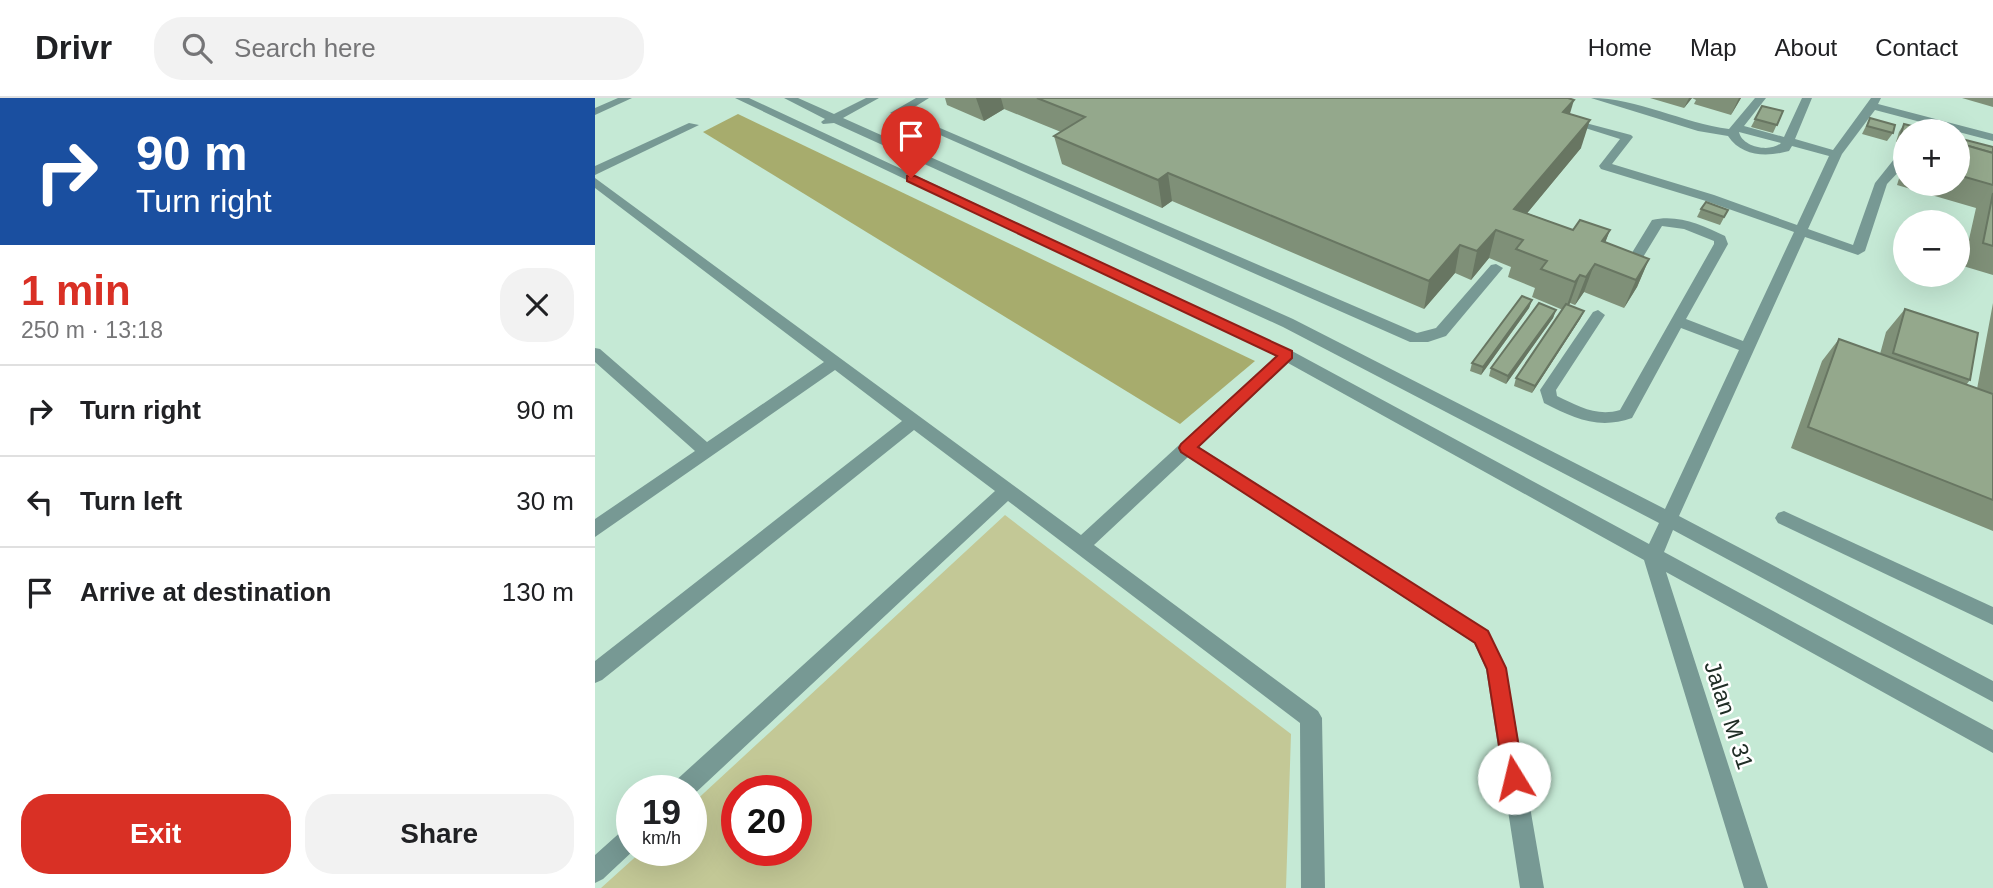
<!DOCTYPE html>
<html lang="en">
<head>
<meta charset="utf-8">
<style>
	:root { --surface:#fff; --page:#f2f2f2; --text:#202124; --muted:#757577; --line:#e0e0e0; --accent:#d93025 }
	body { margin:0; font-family:Helvetica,sans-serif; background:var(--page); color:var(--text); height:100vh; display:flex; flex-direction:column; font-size:26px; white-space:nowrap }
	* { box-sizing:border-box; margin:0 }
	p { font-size:23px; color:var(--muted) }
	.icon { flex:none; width:38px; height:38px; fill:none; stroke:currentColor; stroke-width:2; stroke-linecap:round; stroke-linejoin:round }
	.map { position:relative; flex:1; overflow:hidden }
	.panel { display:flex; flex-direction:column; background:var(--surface); width:595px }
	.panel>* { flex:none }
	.banner { background:#1a4fa0; color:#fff; overflow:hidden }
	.tools { position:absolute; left:1298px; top:21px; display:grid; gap:14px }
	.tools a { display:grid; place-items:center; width:77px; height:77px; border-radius:50%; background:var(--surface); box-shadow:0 7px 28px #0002; font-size:35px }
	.speed { position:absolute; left:21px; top:677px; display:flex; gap:14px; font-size:35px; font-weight:700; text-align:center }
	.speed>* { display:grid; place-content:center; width:91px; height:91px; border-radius:50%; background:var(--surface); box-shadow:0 7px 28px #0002; line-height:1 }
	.speed small { font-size:18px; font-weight:400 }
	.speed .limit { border:10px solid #d22; background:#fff; color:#111 }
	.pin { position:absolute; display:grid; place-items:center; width:60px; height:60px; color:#fff; margin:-72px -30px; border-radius:50% 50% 50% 0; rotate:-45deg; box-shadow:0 0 7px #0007 }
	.pin .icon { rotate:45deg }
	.me { position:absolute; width:77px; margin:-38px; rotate:351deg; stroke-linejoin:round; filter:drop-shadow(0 0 5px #0008) }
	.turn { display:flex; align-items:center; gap:24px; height:147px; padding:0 21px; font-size:32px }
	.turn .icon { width:91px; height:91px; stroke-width:2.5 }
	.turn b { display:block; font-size:49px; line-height:60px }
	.round { display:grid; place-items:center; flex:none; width:74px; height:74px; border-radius:28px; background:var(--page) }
	.overview { display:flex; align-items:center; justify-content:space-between; height:119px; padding:0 21px }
	h1 { font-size:42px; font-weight:700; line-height:52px; color:var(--accent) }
	.primary-button { display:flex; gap:14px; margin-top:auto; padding:14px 21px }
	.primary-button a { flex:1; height:80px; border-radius:28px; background:var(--accent); color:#fff; font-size:28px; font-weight:700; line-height:80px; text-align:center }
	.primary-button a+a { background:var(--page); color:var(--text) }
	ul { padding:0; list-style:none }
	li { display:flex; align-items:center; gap:21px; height:91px; padding:0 21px; border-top:2px solid var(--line) }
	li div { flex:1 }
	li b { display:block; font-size:26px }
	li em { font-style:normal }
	header { display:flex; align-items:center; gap:42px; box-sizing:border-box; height:98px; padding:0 35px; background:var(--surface); border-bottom:2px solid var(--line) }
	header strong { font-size:33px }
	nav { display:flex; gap:38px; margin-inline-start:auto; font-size:24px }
	.search { width:490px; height:63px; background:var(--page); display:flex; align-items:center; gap:18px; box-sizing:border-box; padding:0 24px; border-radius:28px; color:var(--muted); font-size:26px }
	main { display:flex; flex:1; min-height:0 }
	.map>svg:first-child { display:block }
	.green { fill:#c3c896; fill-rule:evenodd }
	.forest { fill:#a7ac6d }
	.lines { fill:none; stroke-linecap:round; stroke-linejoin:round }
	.minor { fill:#779994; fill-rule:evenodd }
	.wall { fill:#7f9078 }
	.shaded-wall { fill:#687662 }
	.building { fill:#94a88c; stroke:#687662; stroke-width:2 }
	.route { fill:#d93025; stroke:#8d1f18; stroke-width:2 }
	.labels { text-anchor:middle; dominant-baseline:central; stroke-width:5; stroke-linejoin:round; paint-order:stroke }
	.near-street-label { font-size:23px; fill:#202e26; stroke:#fff }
</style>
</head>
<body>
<header>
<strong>Drivr</strong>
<div class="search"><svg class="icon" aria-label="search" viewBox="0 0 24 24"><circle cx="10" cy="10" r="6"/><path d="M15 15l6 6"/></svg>Search here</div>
<nav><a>Home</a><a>Map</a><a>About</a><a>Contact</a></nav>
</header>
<main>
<section class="panel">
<div class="banner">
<div class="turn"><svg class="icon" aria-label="right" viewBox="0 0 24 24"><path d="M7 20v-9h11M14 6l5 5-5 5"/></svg><div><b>90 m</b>Turn right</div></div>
</div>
<div class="overview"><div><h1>1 min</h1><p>250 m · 13:18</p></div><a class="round"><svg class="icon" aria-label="close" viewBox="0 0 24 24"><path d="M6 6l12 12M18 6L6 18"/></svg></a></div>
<ul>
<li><svg class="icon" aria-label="right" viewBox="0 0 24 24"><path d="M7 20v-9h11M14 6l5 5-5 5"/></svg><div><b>Turn right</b></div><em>90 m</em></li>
<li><svg class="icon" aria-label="left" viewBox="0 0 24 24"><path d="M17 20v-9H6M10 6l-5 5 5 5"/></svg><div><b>Turn left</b></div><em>30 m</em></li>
<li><svg class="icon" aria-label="arrive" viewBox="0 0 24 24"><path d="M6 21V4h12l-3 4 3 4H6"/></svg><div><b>Arrive at destination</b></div><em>130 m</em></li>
</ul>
<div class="primary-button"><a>Exit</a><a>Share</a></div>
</section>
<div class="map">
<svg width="1398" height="790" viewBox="0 0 1398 790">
	<rect width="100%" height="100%" fill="#c5e9d5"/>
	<path class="green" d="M410 417 696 636 691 790H6L47 753 96 752V707ZM142 693H201V752H142Z"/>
	<path class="forest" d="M143 16 660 263 585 326 108 34Z"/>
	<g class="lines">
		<g class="minor">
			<path d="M23 0H37L0 17V10Z"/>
			<path d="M140 0H154L697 253 1054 446 1064 425 688 229 239 25 228 26 226 24 230 21 189 0H203L239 16 271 0H284L248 20 698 221 1070 411 1144 252 1086 230 1037 320C1003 332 979 320 949 305L945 292 998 214 1003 212 1010 217 961 292 962 298C983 308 1002 319 1025 312L1119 146V143L1089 131 1067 128 1036 179H1026L1024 176 1057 122C1083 116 1107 127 1130 138L1133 146 1091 221 1148 243 1199 134 1111 103 1006 71 1004 68 1025 41 968 23V19L1036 37 1038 39 1017 66 1119 97 1202 127 1234 58 1197 48 1194 53C1172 59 1147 59 1133 38L1103 33 996 0C1042 0 1088 25 1134 31L1160 0H1171L1149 28 1189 39 1207 0H1217L1200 41 1238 52 1276 0H1286L1283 6 1398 36V43L1280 12 1247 56 1213 131 1258 147 1280 85 1300 60 1311 58V66L1292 86 1270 153 1263 157 1210 139 1084 418 1398 583V604L1078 432 1069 454 1398 632V655L1071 474 1173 790H1149L1049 462 693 265 604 349 893 533 911 570 949 790H925L891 571 879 545 593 359 499 447 723 613 727 620 730 790H706L705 625 413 403 96 699V693H75L78 685 400 393 319 332 7 582 0 585V563L307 323 240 272 0 439V421L100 353 0 264V250L5 251 112 344 229 264 0 90V80L486 437 681 258ZM1144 34 1186 45C1175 55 1147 49 1144 34Z"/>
			<path d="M321 0H334L310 15 822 235 841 230 896 167 901 166 908 170 851 238 833 244H815L295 15Z"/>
			<path d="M94 25 104 27 0 77V68Z"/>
			<path d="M1189 413 1398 509V527L1183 425 1180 420 1183 415Z"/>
			<path d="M37 728V752H39L8 781 0 785V757L29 731Z"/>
		</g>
	</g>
	<g class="wall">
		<path d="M350 0H973L975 16 986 50 932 115 978 132H1015L1010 144 1054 161 1042 189 1029 210 989 194 980 207 975 205 974 207 989 213 985 221 937 295 919 288 921 280 968 212 937 199 940 190 913 179 916 169 894 160 876 182 860 175 829 211 577 103 567 110 467 66 459 38 466 34 409 11 389 23 352 7Z"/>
		<path d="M1055 0H1146L1136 17 1099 6 1101 2 1097 0 1089 10Z"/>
		<path d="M1367 0H1398V9Z"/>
		<path d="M1167 8 1188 13 1178 35 1156 29Z"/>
		<path d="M1275 20 1298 35 1292 43 1267 36Z"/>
		<path d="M1309 26 1311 33V46L1301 44 1304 34Z"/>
		<path d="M1363 40 1398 49V177L1368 168 1381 110 1302 87 1306 74 1311 67V86H1363Z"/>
		<path d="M1106 111 1133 112 1125 127 1102 119Z"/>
		<path d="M937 202 934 210 886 277 875 273 877 265Z"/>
		<path d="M1398 205V433L1196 350 1227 263 1244 241 1285 256 1291 234 1310 211 1375 282 1371 287 1382 291Z"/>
		<path d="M961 212 958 220 911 286 894 278 896 270Z"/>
	</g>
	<g class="shaded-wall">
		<path d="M381 0H406L409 11 389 23Z"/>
		<path d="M1094 0H1097L1089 10Z"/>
		<path d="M1144 0H1146L1136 17Z"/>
		<path d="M979 2 971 29 968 14Z"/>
		<path d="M995 22 986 50 914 137 919 111Z"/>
		<path d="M573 75 577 103 567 110 563 82Z"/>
		<path d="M901 132 894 160 876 182 882 153Z"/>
		<path d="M1015 132 1004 161 999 167 989 194 980 207 991 179 1007 143Z"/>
		<path d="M865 147 860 175 829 211 834 183Z"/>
		<path d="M1054 161 1042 189 1029 210 1041 182Z"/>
		<path d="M985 177 975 205 970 213 980 184Z"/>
		<path d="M937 202 934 210 886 277 888 269Z"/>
		<path d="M961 212 958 220 911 286 913 278Z"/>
		<path d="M989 213 985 221 937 295 940 288Z"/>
	</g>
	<g class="building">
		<path d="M442 0H973L979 2 968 14 995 22 919 111 978 132 985 122 1015 132 1007 143 1054 161 1041 182 1000 166 991 179 985 177 980 184 946 171 952 163 921 151 928 142 901 132 882 153 865 147 834 183 573 75 563 82 459 38 490 19Z"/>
		<path d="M1167 8 1188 13 1182 27 1160 21Z"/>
		<path d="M1275 20 1300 27 1298 35 1272 28Z"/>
		<path d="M1309 26 1337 33H1311V37L1306 36Z"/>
		<path d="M1363 40 1398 49V55L1363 45Z"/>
		<path d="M1363 45 1398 55V87L1363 77Z"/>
		<path d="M1398 95V148L1388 145Z"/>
		<path d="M1111 104 1133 112 1129 119 1106 111Z"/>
		<path d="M927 198 937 202 888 269 877 265Z"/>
		<path d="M944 205 961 212 913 278 896 270Z"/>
		<path d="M971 206 989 213 940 288 921 280Z"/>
		<path d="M1310 211 1383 235 1375 282 1298 255Z"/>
		<path d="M1244 241 1398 296V402L1213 329Z"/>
	</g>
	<path class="route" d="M312 78H320L697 253V260L603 349 893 533 911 570 929 680 926 687 919 690 912 687 909 680 892 571 880 545 586 354 584 350 586 346 682 258 312 83Z"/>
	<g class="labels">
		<g class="near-street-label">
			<text transform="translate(1134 617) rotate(72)">Jalan M 31</text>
		</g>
	</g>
</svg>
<div class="tools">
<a>+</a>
<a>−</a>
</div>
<div class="speed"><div>19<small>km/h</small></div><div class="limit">20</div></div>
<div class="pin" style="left:316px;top:80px;background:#d93025"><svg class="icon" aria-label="arrive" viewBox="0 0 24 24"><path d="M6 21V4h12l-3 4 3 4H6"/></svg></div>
<svg class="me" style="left:919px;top:680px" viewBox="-20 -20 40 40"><circle r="19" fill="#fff"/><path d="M0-13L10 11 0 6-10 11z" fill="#d93025"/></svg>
</div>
</main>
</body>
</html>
